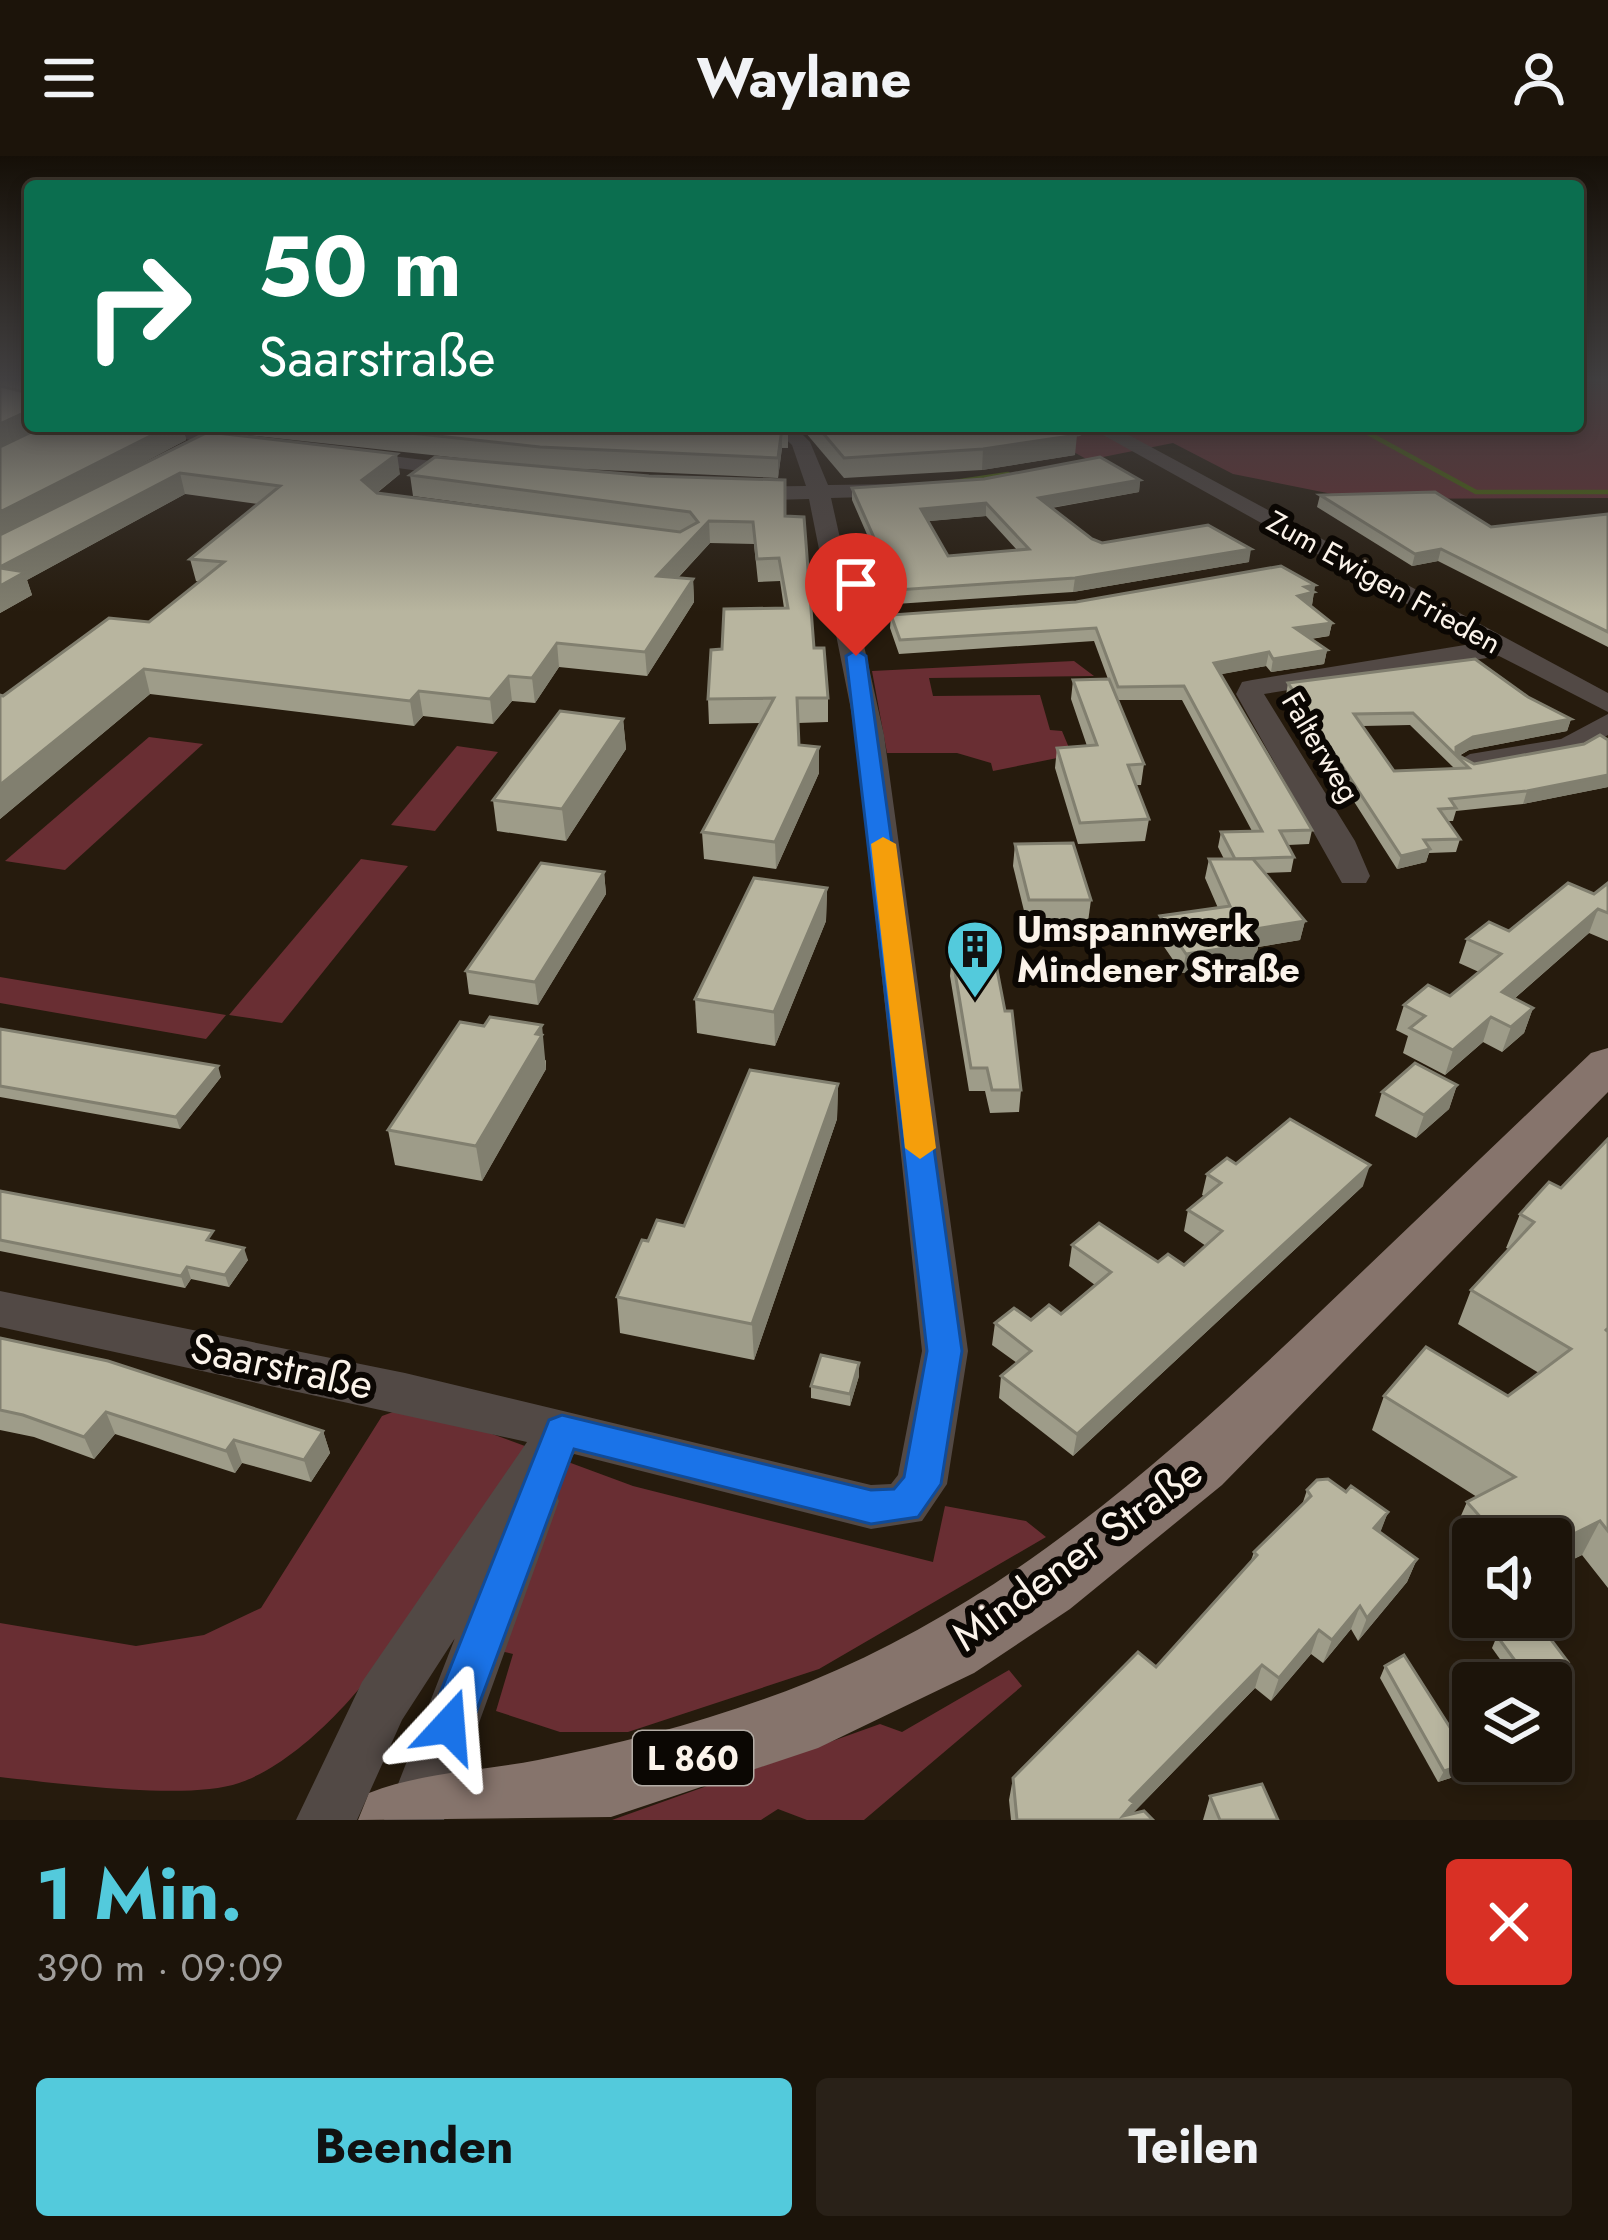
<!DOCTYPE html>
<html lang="de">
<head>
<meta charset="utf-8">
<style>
	:root { --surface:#1c140a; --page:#292118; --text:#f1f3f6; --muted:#a09e9c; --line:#3a332b; --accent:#53cadc }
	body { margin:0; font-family:Jost,sans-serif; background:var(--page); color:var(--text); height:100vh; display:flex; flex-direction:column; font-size:45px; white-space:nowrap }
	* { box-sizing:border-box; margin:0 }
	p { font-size:39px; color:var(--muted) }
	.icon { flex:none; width:66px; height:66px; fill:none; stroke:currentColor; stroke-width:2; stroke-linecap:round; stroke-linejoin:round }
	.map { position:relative; height:1664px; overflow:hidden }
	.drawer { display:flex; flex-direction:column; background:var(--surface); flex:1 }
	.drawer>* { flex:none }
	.guide { position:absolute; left:24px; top:24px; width:1560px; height:252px; border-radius:12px; box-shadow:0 6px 18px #0003,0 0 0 3px var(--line); background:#0b6e4f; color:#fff; overflow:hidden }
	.buttons { position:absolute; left:1452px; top:1362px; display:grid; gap:24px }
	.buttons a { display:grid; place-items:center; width:120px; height:120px; border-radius:12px; background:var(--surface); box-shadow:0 6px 18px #0003,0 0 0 3px var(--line); font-size:60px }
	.pin { position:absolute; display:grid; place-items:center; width:102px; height:102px; color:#fff; margin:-123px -51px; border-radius:50% 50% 50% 0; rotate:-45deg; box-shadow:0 0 12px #0007 }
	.pin .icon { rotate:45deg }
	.me { position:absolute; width:132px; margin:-66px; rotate:19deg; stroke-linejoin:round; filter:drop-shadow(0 0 9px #0008) }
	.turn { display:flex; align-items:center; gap:42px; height:252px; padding:0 36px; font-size:54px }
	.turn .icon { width:156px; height:156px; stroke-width:2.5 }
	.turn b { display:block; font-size:84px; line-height:102px }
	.round { display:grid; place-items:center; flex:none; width:126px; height:126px; border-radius:12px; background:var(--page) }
	.headline { display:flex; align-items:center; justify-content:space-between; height:204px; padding:0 36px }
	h1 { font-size:72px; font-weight:700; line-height:90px; color:var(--accent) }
	.action { display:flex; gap:24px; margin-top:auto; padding:24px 36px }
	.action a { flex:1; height:138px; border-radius:12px; background:var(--accent); color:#111; font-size:48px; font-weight:700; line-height:138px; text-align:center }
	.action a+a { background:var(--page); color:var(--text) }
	header { display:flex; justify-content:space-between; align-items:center; height:156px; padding:0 36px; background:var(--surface); font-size:54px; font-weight:700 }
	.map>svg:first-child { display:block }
	.green { fill:#692e33 }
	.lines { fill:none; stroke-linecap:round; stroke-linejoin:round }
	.stream { stroke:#4c690a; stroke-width:4.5 }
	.minor { fill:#524945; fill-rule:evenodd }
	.major { fill:#86746c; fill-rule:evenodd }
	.wall { fill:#9e9c89; fill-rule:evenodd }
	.shaded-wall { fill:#817f6f }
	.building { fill:#b8b59f; stroke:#817f6f; stroke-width:3; fill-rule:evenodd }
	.route { fill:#1a73e8; stroke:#114b97; stroke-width:3 }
	.slow { fill:#f59e0b }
	.labels { text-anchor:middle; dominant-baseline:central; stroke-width:12; stroke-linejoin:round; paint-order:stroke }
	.far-street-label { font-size:30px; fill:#fbf3ea; stroke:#0b0703 }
	.shield { fill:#0b0703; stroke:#b3aca5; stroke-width:3 }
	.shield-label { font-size:33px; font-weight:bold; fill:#fbf3ea }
	.poi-label { font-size:36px; font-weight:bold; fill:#fbf3ea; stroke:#0b0703; text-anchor:start }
	.near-street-label { font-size:42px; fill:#fbf3ea; stroke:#0b0703 }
</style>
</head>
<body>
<header><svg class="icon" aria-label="menu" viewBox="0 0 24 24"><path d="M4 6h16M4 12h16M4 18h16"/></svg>Waylane<svg class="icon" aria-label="person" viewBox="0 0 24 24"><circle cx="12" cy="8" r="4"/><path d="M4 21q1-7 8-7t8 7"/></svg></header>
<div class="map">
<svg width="1608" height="1664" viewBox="0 0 1608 1664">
	<rect width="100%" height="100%" fill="#261b0d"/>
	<g class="green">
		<path d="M1578 223H1608V342L1357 343 1233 318 1173 287 1088 304 1027 270H1578Z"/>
		<path d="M1074 505 1094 520 929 522 933 540 1040 539 1050 574 1062 575 1072 599 993 615 991 607 957 597H887L872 515Z"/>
		<path d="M149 581 203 588 65 714 5 705Z"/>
		<path d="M457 590 498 596 435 675 391 669Z"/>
		<path d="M361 703 408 710 282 867 229 859Z"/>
		<path d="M0 821 226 859 206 883 0 847Z"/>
		<path d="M401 1253 465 1268 633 1330 933 1406 945 1350 1026 1365 1046 1381 819 1513 628 1576H560L496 1555 513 1498 404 1471C370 1527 303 1605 239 1627 189 1645 55 1627 0 1621V1467L136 1490 204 1479 261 1452 382 1260Z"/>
		<path d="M1009 1514 1022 1530 864 1664H807L778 1653 761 1664H612L880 1568 902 1576Z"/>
	</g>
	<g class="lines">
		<g class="stream">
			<path d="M1355 270 1476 336H1608"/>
			<path d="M954 326 1008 318"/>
		</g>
		<g class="minor">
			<path d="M155 270 207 272 255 289C238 301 171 281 155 270Z"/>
			<path d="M772 270H794L810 286 828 329 902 328 913 334 902 340 831 342 884 579 968 1195 947 1328 922 1365 871 1373 574 1298 553 1331 559 1345 444 1664H384L455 1482 402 1564 357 1664H296L362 1526 527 1286 0 1171V1135L405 1217 871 1329 891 1328 898 1319 922 1195 856 579 809 343 735 345 724 338 735 331 806 330 792 289Z"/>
			<path d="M1087 270H1112L1608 537V556L1499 500 1264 538 1355 685 1370 720 1366 727H1342L1236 538 1242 526 1252 524 1477 487Z"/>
			<path d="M353 295 471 310 482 316 471 322 346 305V297Z"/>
			<path d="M1608 558V579L1579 596 1470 616 1455 607 1470 598 1561 583Z"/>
		</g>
		<path class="major" d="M1608 892V936L1222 1329 1070 1453 974 1517 818 1592 611 1661 358 1664 369 1637C422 1616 483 1615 538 1604 630 1586 722 1561 809 1526 1010 1444 1167 1302 1321 1155 1411 1069 1501 983 1591 897Z"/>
	</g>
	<g class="wall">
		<path d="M0 223H30V270H183L186 284 90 335 208 276 400 318 377 337 680 376 413 340 410 319 505 307 219 276 206 270H786L788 272V292H782L778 322 559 312 785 360 814 492 828 542V566L798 567 799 589 819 591V617L776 713 704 703 702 676 760 567 709 568 708 543 722 493 784 452 780 425 758 426 754 388 710 387 678 422 693 423 694 446 647 520 559 511 535 547 512 545 493 568 423 560 414 570 150 538 0 663V539L3 540 149 466 200 426 196 425 190 403 258 348 185 338 27 424 32 439 0 457Z"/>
		<path d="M800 270H1061L1075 299 982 314 844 322Z"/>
		<path d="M1140 324 1139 336 1052 352 1092 383 1102 387 1249 406 1073 436 881 449 872 423 873 410 879 406 852 344V332ZM986 360 1017 394 948 400 928 365Z"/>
		<path d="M1320 339 1491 371 1608 358V491L1438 405 1412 410 1317 351Z"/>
		<path d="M1315 429 1312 449 1310 450 1332 467 1329 480 1311 483 1327 494 1324 508 1271 516 1266 510 1221 518 1312 674 1309 688 1288 689 1294 701 1291 716 1264 717 1305 765 1300 784 1258 791 1255 806 1182 817 1156 779 1160 760 1218 752 1205 722 1209 703H1224L1218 691 1221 676 1252 675 1182 544H1118L1144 608 1141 629H1136L1149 663 1145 685 1078 688 1055 612 1057 592 1087 590 1071 543 1073 524 1108 523 1094 485 899 498 890 472 891 459Z"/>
		<path d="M1288 527 1528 541 1571 563 1567 575 1469 594 1459 600 1474 608 1608 584V631L1523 648 1456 655 1453 665H1448L1460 683 1456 696 1429 697 1426 706 1397 713 1286 539ZM1410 569 1454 612 1394 615 1363 570Z"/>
		<path d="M623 563 626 593 566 685 497 675 493 644Z"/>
		<path d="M1015 688 1091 744 1088 766 1027 767 1013 710Z"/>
		<path d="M604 716 606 738 538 849 469 838 466 815Z"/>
		<path d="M1608 727V785L1589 777 1514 843 1533 852 1524 877 1502 896 1483 886 1445 919 1403 897 1408 880 1396 874 1404 849 1450 840 1479 816 1459 807 1467 783 1509 775 1594 738Z"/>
		<path d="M827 732 826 765 775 890 697 877 695 843Z"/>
		<path d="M952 798 1021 934 1019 956 990 957 985 935H969L950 820Z"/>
		<path d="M0 873 221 921 180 973 0 941Z"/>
		<path d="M546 904V913L482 1025 395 1009 388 974Z"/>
		<path d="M838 928 837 963 754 1204 620 1177 617 1141 648 1085 684 1070Z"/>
		<path d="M1457 929 1449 953 1416 982 1375 960 1382 936Z"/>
		<path d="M1608 983V1432L1582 1399 1551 1414V1383H1473V1403L1452 1380 1467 1346 1477 1341 1372 1274 1384 1240H1508L1539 1217 1458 1168 1471 1134 1509 1093 1506 1092 1520 1058 1561 1032Z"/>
		<path d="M1236 1008 1363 1030 1073 1300 999 1242 1001 1220 1017 1207 992 1189 995 1167 1061 1158 1095 1129 1069 1110 1072 1089 1158 1106 1184 1109 1206 1090 1184 1075 1188 1054 1204 1040 1202 1039 1207 1018Z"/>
		<path d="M0 1035 216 1086 248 1104 229 1131 191 1123 185 1132 0 1095Z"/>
		<path d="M0 1182 323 1275 330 1297 311 1326 242 1307 235 1317 115 1278 94 1303 34 1281 0 1274Z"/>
		<path d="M859 1207V1220L850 1250 811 1242V1230Z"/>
		<path d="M1307 1334 1346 1336 1388 1356 1380 1376 1417 1403 1407 1426 1358 1485 1351 1473 1323 1507 1311 1498 1271 1545 1255 1532 1132 1658 1153 1664H1011L1009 1644 1013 1622 1156 1511 1250 1407 1254 1396 1302 1349Z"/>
		<path d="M1497 1480 1561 1517 1535 1527H1517L1492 1492Z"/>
		<path d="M1385 1510 1466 1617 1438 1626 1380 1522Z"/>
		<path d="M1210 1640 1278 1664H1203Z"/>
	</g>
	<g class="shaded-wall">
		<path d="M30 254V270H44L0 291V268Z"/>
		<path d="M170 270H183L186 284 0 382V356Z"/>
		<path d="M782 272V292L778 322V302Z"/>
		<path d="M1077 279 1075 299 982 314 983 293Z"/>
		<path d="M397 298 400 318 366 345 362 324Z"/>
		<path d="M180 317 185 338 27 424 32 439 0 457V411Z"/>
		<path d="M1140 324 1139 336 1038 354 1039 342Z"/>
		<path d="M986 347V360L920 366 921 353Z"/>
		<path d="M709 365 710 387 658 443 657 420Z"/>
		<path d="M1251 393 1249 406 1073 436 1075 422Z"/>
		<path d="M1441 393 1438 405 1412 410 1415 398Z"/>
		<path d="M693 423 694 446 647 520 645 496Z"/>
		<path d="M1315 429 1312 449 1296 453 1298 440 1305 431Z"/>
		<path d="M1332 467 1329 480 1293 485 1295 472Z"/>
		<path d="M557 487 559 511 535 547 532 522Z"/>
		<path d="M1327 494 1324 508 1271 516 1273 503Z"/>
		<path d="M1269 496 1266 510 1212 520 1214 507Z"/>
		<path d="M144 513 150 538 0 663V629Z"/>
		<path d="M509 520 512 545 493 568 490 543Z"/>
		<path d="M419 535 423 560 414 570 410 545Z"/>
		<path d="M623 563 626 593 566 685 562 653Z"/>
		<path d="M1571 563 1567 575 1469 594 1458 600 1454 597 1456 591 1473 581Z"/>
		<path d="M819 591V617L776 713 775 686Z"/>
		<path d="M1608 619V631L1523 648 1527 635Z"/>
		<path d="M1430 693 1426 706 1397 713 1401 700Z"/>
		<path d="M604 716 606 738 538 849 535 826Z"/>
		<path d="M827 732 826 765 775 890 774 856Z"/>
		<path d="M1598 753 1589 777 1493 861 1502 836Z"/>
		<path d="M1305 765 1300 784 1258 791 1255 806 1182 817 1186 798 1249 774Z"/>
		<path d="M1533 852 1524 877 1502 896 1511 871Z"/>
		<path d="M1491 861 1483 886 1445 919 1453 894Z"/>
		<path d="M542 869 546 913 482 1025 476 990Z"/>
		<path d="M218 910 221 921 180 973 176 961Z"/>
		<path d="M838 928 837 963 754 1204 752 1168Z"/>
		<path d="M1457 929 1449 953 1416 982 1424 959Z"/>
		<path d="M1370 1009 1363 1030 1073 1300 1077 1278Z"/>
		<path d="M244 1092 248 1104 229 1131 225 1119Z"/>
		<path d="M187 1111 191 1123 185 1132 181 1120Z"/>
		<path d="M859 1207V1220L850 1250V1238Z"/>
		<path d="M106 1256 115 1278 94 1303 84 1281Z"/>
		<path d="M323 1275 330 1297 311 1326 304 1304Z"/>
		<path d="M234 1284 242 1307 235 1317 226 1295Z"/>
		<path d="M1388 1356 1379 1380 1374 1372Z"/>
		<path d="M1600 1365 1582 1399 1551 1414V1389Z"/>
		<path d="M1417 1403 1407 1426 1358 1485 1367 1462Z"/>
		<path d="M1360 1450 1351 1473 1323 1507 1332 1484Z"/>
		<path d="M1319 1474 1311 1498 1271 1545 1279 1522Z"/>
		<path d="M1568 1506 1561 1517 1535 1527H1524L1527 1521Z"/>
		<path d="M1262 1509 1255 1532 1131 1659 1122 1664 1130 1644Z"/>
		<path d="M1472 1606 1466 1617 1438 1626 1444 1615Z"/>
	</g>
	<g class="building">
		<path d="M27 223H30V254L0 268V230L24 236Z"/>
		<path d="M44 270H170L0 356V291Z"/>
		<path d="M345 270H786L788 272H782L778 302 540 291Z"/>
		<path d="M817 270H1061L1077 279 983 293 844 302Z"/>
		<path d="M208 276 397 298 362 324 377 337 680 376 698 366 690 356 410 319 435 301 649 320 785 324V360L804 361 814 492H824L828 542H797L799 589 819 591 775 686 702 676 774 542 708 543 711 494 722 493 724 453 788 452 779 402 757 403 753 366 709 365 657 420 693 423 645 496 557 487 532 522 509 520 490 543 419 535 410 545 144 513 0 629V539L3 540 109 462 149 466 224 406 190 403 280 330 180 317 0 411V379Z"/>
		<path d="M1100 301 1140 324 1039 342 1092 383 1102 387 1208 369 1251 393 1075 422 882 435 873 410 883 402 852 332 984 323ZM986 347 1029 393 948 400 921 353Z"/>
		<path d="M1435 336 1491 371 1608 358V476L1441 393 1415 398 1320 339Z"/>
		<path d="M1281 410 1315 429 1305 431 1314 436 1298 440 1332 467 1295 472 1327 494 1273 503 1269 496 1214 507 1312 674 1280 675 1294 701 1235 703 1221 676 1262 675 1184 530 1118 531 1096 472 900 484 891 459 1076 446Z"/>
		<path d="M0 412 25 416 0 430Z"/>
		<path d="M1475 503 1528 541 1571 563 1473 581 1456 591V598L1474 608 1584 588 1600 579 1608 584V619L1527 635 1450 643 1456 652 1439 653 1460 683 1424 684 1430 693 1401 700 1288 527ZM1413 557 1469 612 1394 615 1354 558Z"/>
		<path d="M1109 523 1144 608 1128 609 1149 663 1080 667 1057 592 1097 589 1073 524Z"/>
		<path d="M560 555 623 563 562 653 493 644Z"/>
		<path d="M1073 687 1091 744H1029L1015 688Z"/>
		<path d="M1209 703H1253L1305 765 1249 774 1259 787 1186 798 1160 760 1230 750Z"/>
		<path d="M541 707 604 716 535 826 466 815Z"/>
		<path d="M754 722 827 732 774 856 695 843Z"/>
		<path d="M1568 727 1594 738 1608 727V757L1598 753 1502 836 1533 852 1511 871 1491 861 1453 894 1410 872 1425 860 1404 849 1428 829 1450 840 1501 798 1467 783 1489 766 1509 775Z"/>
		<path d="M952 798H994L1005 855H1012L1021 934H992L987 912H971Z"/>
		<path d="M490 861 542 869 536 878 542 879 476 990 388 974 460 866 484 870Z"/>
		<path d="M0 873 218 910 176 961 0 930Z"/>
		<path d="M1415 907 1457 929 1424 959 1382 936Z"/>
		<path d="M750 914 838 928 752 1168 617 1141 642 1084 648 1085 657 1064 684 1070Z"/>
		<path d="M1290 963 1370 1009 1077 1278 1001 1220 1031 1195 995 1167 1014 1152 1031 1164 1049 1149 1061 1158 1111 1116 1072 1089 1099 1067 1158 1106 1168 1098 1184 1109 1222 1075 1188 1054 1221 1027 1207 1018 1227 1002 1236 1008Z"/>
		<path d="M1608 983V1172L1606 1174 1608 1176V1375L1600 1365 1551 1389V1383H1500L1467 1346 1515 1321 1384 1240 1426 1191 1508 1240 1571 1193 1471 1134 1534 1066 1520 1058 1549 1026 1561 1032Z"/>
		<path d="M0 1035 213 1075 207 1084 244 1092 225 1119 187 1111 181 1120 0 1084Z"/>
		<path d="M0 1182 108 1205 323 1275 304 1304 234 1284 226 1295 106 1256 84 1281 23 1259 0 1254Z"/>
		<path d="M821 1199 859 1207 850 1238 811 1230Z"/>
		<path d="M1328 1323 1346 1336 1351 1330 1388 1356 1374 1372 1417 1403 1367 1462 1360 1450 1332 1484 1319 1474 1279 1522 1262 1509 1130 1644 1134 1647 1123 1660 1144 1655 1153 1664H1017L1013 1622 1138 1496 1156 1511 1257 1399 1254 1396 1311 1340 1307 1334 1317 1324Z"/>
		<path d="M1521 1472 1526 1479 1543 1473 1568 1506 1527 1521 1497 1480Z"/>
		<path d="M1404 1499 1472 1606 1444 1615 1385 1510Z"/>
		<path d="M1262 1628 1278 1664H1220L1210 1640Z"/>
	</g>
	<linearGradient id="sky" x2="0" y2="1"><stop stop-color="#150f07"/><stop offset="0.49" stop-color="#413f40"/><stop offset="1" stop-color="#413f40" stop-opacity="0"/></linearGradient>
	<rect width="1608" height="456" fill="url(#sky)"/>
	<path class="route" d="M856 494 866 500 962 1195 941 1328 918 1361 871 1368 574 1293 471 1570 464 1585 449 1591 433 1585 427 1570 549 1264 562 1259 871 1334 894 1333 904 1321 927 1195 846 500Z"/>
	<path class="slow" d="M883 681 896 688 936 992 920 1003 905 992 871 688Z"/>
	<defs>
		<g id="building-pin" transform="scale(3)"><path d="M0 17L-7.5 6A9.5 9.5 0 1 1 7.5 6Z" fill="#53cadc" stroke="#0b0703"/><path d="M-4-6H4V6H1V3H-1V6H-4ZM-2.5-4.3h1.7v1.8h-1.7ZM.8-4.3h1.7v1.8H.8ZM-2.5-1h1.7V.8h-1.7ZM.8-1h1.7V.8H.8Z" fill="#111"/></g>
	</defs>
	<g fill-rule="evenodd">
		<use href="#building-pin" x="975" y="793"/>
	</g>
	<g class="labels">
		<g class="far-street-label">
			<text transform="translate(1384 426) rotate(29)">Zum Ewigen Frieden</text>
			<text transform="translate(1321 591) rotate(59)">Falterweg</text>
		</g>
		<rect class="shield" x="633" y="1575" width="120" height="54" rx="9"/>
		<g class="shield-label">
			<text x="693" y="1602">L 860</text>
		</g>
		<g class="poi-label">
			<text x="1017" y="772">Umspannwerk<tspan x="1017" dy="41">Mindener Straße</tspan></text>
		</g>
		<g class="near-street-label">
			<text transform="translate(282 1210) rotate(12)">Saarstraße</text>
			<text transform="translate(1077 1398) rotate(-36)">Mindener Straße</text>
		</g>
	</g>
</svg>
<div class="buttons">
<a><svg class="icon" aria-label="sound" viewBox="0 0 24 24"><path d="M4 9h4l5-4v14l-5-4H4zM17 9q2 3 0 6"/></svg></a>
<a><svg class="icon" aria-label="layers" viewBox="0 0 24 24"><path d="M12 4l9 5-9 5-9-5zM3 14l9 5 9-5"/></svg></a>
</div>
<div class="pin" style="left:856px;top:500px;background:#d93025"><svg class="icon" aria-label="arrive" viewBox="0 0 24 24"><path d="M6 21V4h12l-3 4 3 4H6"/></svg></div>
<svg class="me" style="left:449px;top:1570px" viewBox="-20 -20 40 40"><path d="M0-17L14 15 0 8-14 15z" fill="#1a73e8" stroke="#fff" stroke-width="4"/></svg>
<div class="guide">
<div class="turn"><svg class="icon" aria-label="right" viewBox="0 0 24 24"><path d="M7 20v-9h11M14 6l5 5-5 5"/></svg><div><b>50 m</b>Saarstraße</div></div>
</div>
</div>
<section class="drawer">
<div class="headline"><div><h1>1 Min.</h1><p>390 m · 09:09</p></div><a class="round" style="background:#d93025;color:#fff"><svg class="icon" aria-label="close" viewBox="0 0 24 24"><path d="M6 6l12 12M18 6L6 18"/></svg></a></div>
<div class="action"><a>Beenden</a><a>Teilen</a></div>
</section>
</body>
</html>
